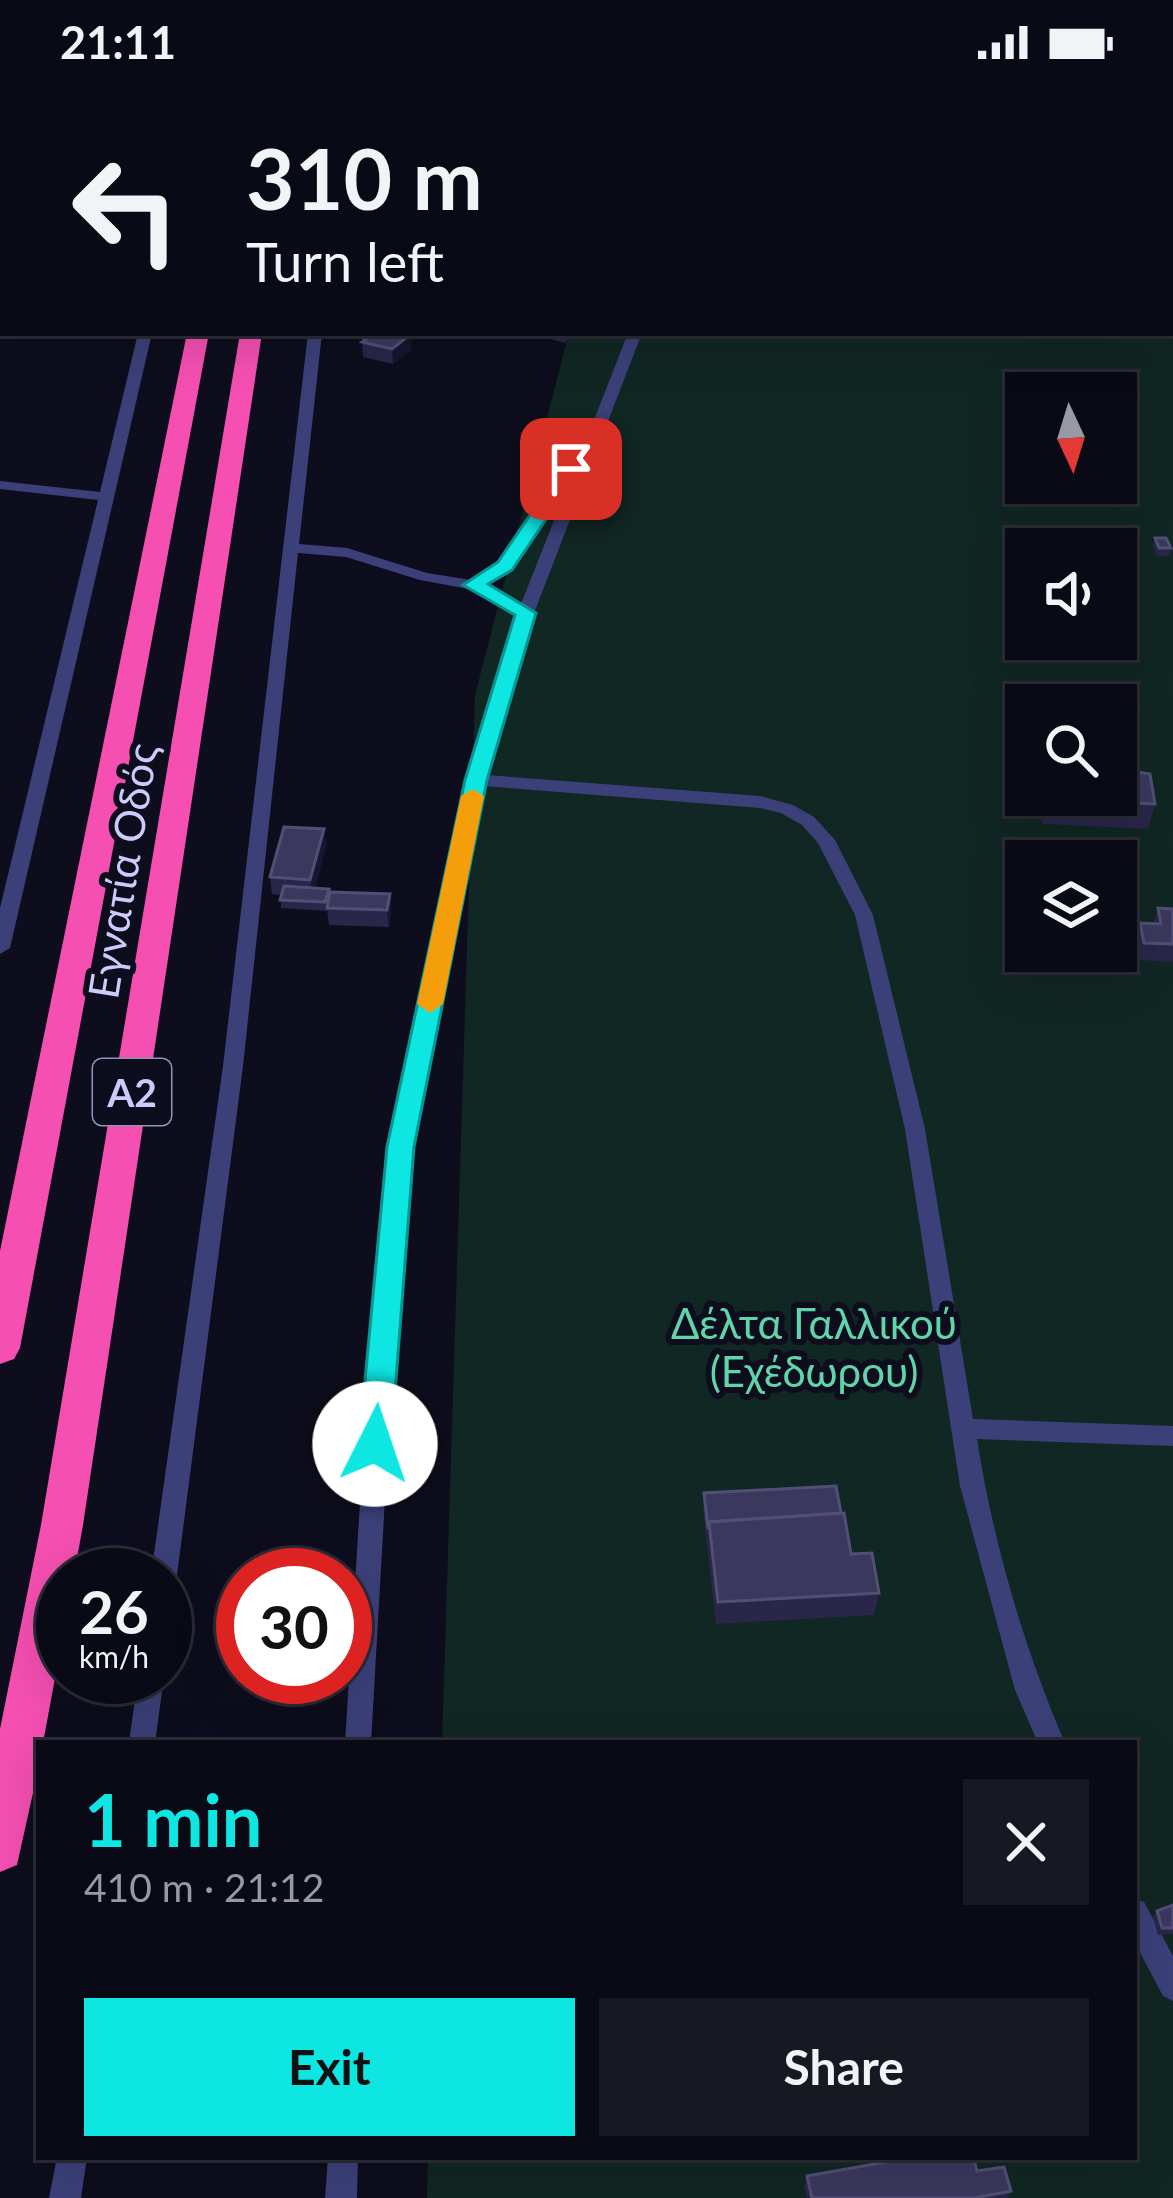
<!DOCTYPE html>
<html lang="en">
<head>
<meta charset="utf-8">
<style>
	:root { --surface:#0a0a16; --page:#181823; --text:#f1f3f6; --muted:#999aa1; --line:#2a2b35; --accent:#0ee6e2 }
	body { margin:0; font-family:Lato,sans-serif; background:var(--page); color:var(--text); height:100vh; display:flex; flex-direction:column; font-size:45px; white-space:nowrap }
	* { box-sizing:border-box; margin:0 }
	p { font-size:39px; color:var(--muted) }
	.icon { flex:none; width:66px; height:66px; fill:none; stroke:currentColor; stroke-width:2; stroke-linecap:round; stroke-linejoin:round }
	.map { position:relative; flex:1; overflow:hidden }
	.panel { position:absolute; left:36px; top:1656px; width:1101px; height:420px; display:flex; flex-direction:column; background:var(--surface); border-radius:0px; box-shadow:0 12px 48px #0002,0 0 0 3px var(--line) }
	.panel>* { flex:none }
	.top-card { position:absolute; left:0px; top:0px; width:1173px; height:252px; box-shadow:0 12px 48px #0002,0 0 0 3px var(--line); background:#0a0a16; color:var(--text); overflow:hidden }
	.needle { width:78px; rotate:176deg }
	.tools { position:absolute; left:1005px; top:288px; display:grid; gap:24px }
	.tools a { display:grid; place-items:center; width:132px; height:132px; border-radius:0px; background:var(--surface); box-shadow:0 12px 48px #0002,0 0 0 3px var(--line); font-size:60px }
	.speed { position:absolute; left:36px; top:1464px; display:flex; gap:24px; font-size:60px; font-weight:700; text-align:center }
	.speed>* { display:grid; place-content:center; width:156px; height:156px; border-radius:50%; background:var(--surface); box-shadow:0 12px 48px #0002,0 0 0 3px var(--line); line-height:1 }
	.speed small { font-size:30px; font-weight:400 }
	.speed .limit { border:18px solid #d22; background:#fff; color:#111 }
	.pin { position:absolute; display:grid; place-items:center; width:102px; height:102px; color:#fff; margin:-51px; border-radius:24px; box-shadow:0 6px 18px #0006 }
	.me { position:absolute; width:132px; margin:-66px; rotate:4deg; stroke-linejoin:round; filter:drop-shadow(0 0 9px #0008) }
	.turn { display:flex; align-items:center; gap:42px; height:252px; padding:0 48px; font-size:54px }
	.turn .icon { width:156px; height:156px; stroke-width:2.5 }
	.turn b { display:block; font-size:84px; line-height:102px }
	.round { display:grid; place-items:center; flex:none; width:126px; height:126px; border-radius:0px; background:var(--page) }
	.overview { display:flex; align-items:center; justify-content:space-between; height:204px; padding:0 48px }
	h1 { font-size:72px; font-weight:700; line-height:90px; color:var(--accent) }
	.primary-button { display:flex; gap:24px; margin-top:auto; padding:24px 48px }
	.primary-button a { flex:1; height:138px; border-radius:0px; background:var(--accent); color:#111; font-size:48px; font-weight:700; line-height:138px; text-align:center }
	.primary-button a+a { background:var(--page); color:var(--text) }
	.status { display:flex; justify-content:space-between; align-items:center; height:84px; padding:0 60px; background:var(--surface); direction:ltr }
	.status svg { height:33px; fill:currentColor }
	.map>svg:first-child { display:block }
	.green { fill:#112723; fill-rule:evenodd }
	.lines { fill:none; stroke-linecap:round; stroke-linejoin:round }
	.lane { stroke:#3b4079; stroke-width:6 }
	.street { fill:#3b4079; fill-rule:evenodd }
	.highway { fill:#f44fb1; fill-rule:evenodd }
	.wall { fill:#29264a }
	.shaded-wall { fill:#171530 }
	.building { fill:#3b385d; stroke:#524f76; stroke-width:3 }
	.route { fill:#0ee6e2; stroke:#099693; stroke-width:3 }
	.slow { fill:#f59e0b }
	.labels { text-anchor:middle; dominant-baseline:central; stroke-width:12; stroke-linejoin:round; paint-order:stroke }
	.shield { fill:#0e0d1d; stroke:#9393b9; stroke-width:3 }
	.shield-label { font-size:39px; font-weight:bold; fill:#ccccfc }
	.street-label { font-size:42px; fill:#ccccfc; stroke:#0e0d1d }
	.park-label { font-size:42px; fill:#5ed6aa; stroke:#0e0d1d }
</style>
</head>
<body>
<div class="status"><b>21:11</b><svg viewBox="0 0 49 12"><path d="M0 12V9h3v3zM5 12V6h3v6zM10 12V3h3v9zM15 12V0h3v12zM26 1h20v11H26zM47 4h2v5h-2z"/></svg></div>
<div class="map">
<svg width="1173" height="2114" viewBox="0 0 1173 2114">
	<rect width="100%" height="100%" fill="#0e0d1d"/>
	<path class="green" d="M633 0H1173V2114H427L428 2073H1134V1659H442L475 611 569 249H1170V3ZM1026 309H1116V399H1026ZM1026 465H1116V555H1026ZM1026 621H1116V711H1026ZM1026 777H1116V867H1026Z"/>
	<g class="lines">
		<path class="lane" d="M743 0 765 3"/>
		<g class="street">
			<path d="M194 0H204L203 3H193Z"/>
			<rect x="327" y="0" width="10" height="3"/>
			<path d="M138 249H152L10 864 0 870V824L98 416 0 405V397L100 408Z"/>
			<path d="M308 249H322L299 460 347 464 427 489 471 496 500 479 563 386 574 387 628 249H642L534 529 486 691 760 712 793 721 814 733 835 756 873 831 925 1045 973 1335 1173 1342V1362L977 1355C993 1458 1024 1564 1065 1659H1038L1015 1606 960 1402 905 1045 855 831 818 759 802 741 781 729 760 724 484 702 412 1063 393 1275 371 1659H345L369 1275 390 1063 467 696 518 531 469 505 420 496 346 473 298 469 243 982 177 1491 173 1499 165 1502V1491H151L223 982ZM570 396 521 520 484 501 510 485Z"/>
			<path d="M138 1593H164L155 1659H129Z"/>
			<path d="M1134 1814 1144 1818 1173 1872V1917L1163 1912 1134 1857Z"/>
			<path d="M57 2073H87L81 2114H49Z"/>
			<path d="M328 2073H358L357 2114H325Z"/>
		</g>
		<g class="highway">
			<rect x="236" y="0" width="18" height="3"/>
			<rect x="277" y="0" width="18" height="3"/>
			<path d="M187 249H209L20 1264 14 1275 0 1280V1167Z"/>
			<path d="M240 249H262L83 1441 74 1491H63V1551L43 1659H39V1682L17 1781 0 1788V1645L41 1441Z"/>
		</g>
	</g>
	<g class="wall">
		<path d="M0 0H133L132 2 3 3V16H0Z"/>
		<rect x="473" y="0" width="18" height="3"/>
		<path d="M532 0H713L711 3H533Z"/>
		<rect x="1170" y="34" width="3" height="67"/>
		<path d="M0 56 3 57V156L0 155Z"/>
		<path d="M528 249H573L565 259Z"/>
		<path d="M362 258 412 265 393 280 363 273Z"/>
		<path d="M1155 454 1171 464 1169 472 1157 473 1153 462Z"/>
		<path d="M1131 687 1155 720 1148 745 1043 740 1035 717 1036 711H1116Z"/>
		<path d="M324 745 326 762 315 804 330 810H390L391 827 389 843 329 841 327 825V827L281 824V811L272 810 270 793Z"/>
		<path d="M1158 824 1173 825V878L1139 876 1135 856 1140 839 1153 840Z"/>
		<path d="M704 1409 851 1470 879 1509 874 1531 716 1540 703 1425Z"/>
		<path d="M1173 1821V1850L1158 1851 1153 1833 1157 1827Z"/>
		<path d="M807 2092 1011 2107 1007 2114H807L804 2103Z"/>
	</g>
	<g class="shaded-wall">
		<path d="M411 250 412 265 393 280 392 265Z"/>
		<path d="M324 745 326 762 313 813 310 796Z"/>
		<path d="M390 810 391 827 389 843 387 826Z"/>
	</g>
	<g class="building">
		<path d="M941 0H1129L1130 3H941Z"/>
		<rect x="1170" y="34" width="3" height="21"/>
		<path d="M0 56 3 57V128H0Z"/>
		<path d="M373 249H408L411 250 392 265 362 258Z"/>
		<path d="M1155 454H1166L1171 464H1159Z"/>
		<path d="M1116 671H1129L1132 686H1126L1150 690 1155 720 1049 715 1047 711H1116Z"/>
		<path d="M284 743 324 745 310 796 270 793Z"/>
		<path d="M284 802 329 805 325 818 280 816Z"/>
		<path d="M330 808 390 810 387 826 327 824Z"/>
		<path d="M1158 824 1173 825V860L1144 859 1140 839 1161 840Z"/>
		<path d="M836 1402 841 1429 709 1438 708 1445 704 1409Z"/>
		<path d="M844 1429 851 1470 872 1469 879 1509 718 1518 709 1438Z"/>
		<path d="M1173 1821V1844H1162L1157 1827Z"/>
		<path d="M914 2073H973L977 2087 1004 2083 1011 2107 975 2114H812L807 2092Z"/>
	</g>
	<path class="route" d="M571 379 580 385 512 486 488 500 536 529 487 696 414 1063 391 1360 386 1370 375 1373 364 1370 359 1360 387 1063 465 696 515 531 463 501 498 478 564 381Z"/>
	<path class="slow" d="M473 705 484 712 443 920 430 929 417 920 461 712Z"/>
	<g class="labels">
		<rect class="shield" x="93" y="975" width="78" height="66" rx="9"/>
		<g class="shield-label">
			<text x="132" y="1008">Α2</text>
		</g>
		<g class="street-label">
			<text transform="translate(122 787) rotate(-81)">Εγνατία Οδός</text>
		</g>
		<g class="park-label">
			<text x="814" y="1239">Δέλτα Γαλλικού<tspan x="814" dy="48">(Εχέδωρου)</tspan></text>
		</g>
	</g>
</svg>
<div class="tools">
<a><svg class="needle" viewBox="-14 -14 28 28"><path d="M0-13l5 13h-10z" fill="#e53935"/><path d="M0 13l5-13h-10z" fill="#999aa1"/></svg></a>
<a><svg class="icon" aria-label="sound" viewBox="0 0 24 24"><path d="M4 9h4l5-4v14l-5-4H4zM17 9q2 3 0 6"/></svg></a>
<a><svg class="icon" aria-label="search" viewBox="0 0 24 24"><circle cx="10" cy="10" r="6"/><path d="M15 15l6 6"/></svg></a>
<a><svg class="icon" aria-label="layers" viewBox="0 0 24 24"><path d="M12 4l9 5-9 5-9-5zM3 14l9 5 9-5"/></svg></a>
</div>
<div class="speed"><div>26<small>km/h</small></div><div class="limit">30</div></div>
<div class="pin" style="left:571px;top:385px;background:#d93025"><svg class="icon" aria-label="arrive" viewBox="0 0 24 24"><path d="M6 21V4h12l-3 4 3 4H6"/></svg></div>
<svg class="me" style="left:375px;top:1360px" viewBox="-20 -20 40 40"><circle r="19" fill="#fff"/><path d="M0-13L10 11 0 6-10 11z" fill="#0ee6e2"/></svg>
<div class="top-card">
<div class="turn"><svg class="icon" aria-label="left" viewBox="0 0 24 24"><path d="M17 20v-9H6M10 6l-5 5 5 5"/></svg><div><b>310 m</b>Turn left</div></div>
</div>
<section class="panel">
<div class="overview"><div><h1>1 min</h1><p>410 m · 21:12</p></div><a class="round"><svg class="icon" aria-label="close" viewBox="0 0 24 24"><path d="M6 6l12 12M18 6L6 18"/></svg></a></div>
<div class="primary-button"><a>Exit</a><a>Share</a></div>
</section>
</div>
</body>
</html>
